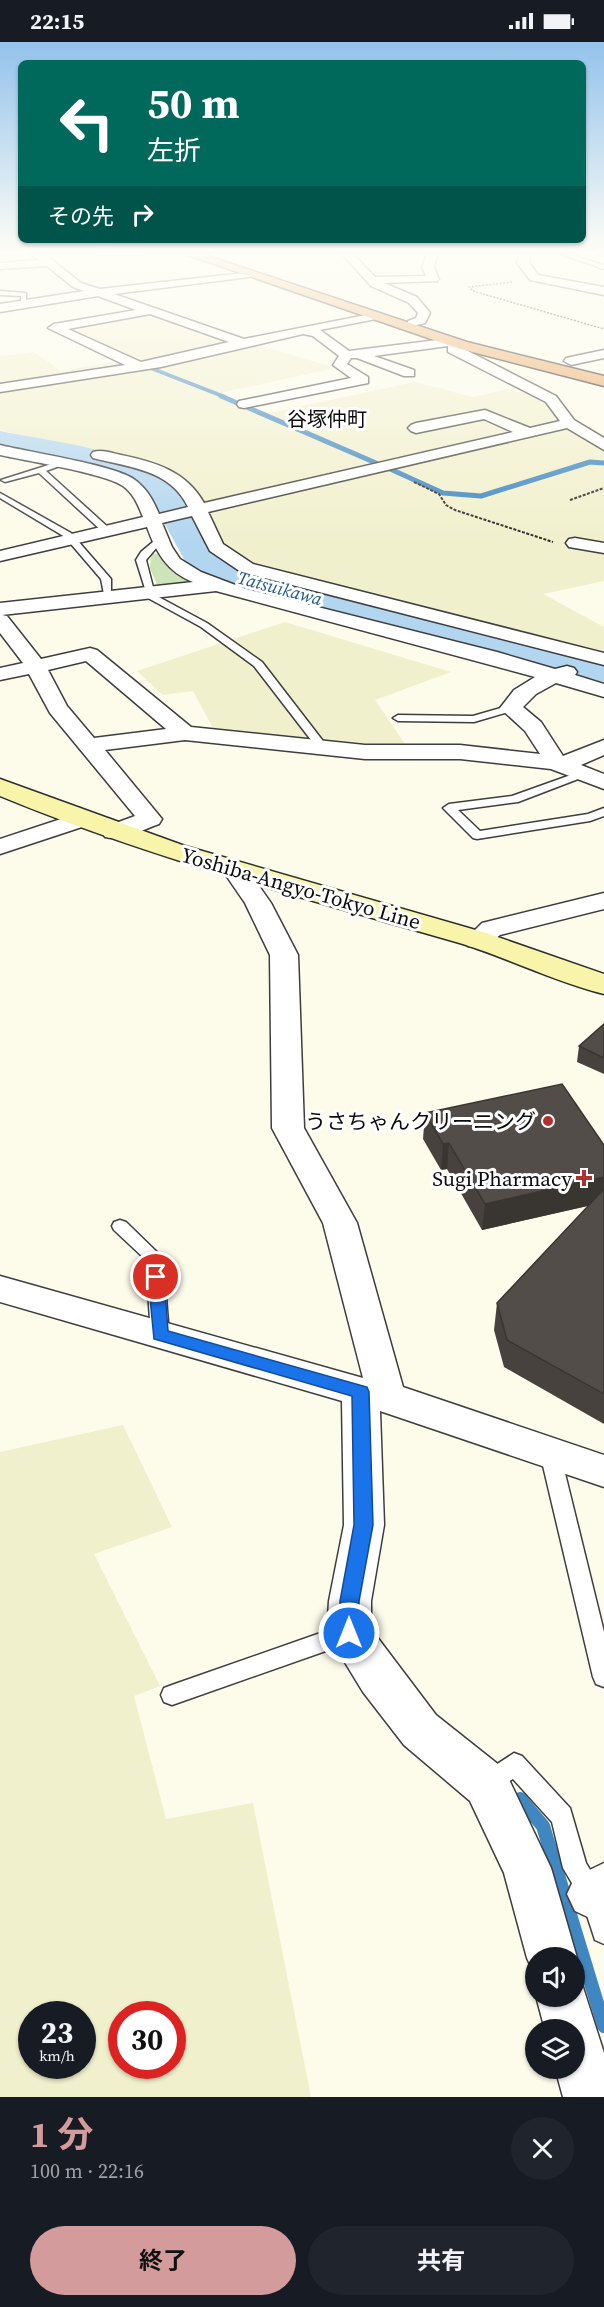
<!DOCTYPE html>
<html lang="ja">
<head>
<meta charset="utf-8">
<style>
	:root { --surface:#171b24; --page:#20242c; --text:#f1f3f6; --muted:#9ea1a6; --accent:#d39b9c }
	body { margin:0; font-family:"Source Serif 4","Noto Sans JP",serif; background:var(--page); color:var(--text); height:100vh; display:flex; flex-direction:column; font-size:22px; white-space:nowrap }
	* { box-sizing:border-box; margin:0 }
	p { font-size:20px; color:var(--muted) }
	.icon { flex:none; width:33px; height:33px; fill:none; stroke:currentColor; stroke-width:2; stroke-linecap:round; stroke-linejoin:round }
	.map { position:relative; height:2055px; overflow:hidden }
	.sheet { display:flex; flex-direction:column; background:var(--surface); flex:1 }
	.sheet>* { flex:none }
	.guide { position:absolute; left:18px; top:18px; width:568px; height:183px; border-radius:9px; box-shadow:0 2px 4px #0004; background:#00695c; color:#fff; overflow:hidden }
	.controls { position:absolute; left:525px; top:1905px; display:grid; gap:12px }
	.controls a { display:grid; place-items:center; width:60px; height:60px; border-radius:50%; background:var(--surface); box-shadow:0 2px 4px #0004; font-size:30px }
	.speed { position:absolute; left:18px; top:1959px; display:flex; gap:12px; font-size:30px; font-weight:700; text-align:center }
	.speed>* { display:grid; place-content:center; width:78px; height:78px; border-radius:50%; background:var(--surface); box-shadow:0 2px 4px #0004; line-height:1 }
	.speed small { font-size:15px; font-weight:400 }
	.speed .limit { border:9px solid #d22; background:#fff; color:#111 }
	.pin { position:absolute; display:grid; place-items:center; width:51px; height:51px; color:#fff; margin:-26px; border:3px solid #fff; border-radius:50%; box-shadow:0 2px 6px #0007 }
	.me { position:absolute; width:66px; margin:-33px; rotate:0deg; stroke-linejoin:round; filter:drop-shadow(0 0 4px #0008) }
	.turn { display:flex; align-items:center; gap:21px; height:126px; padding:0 30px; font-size:27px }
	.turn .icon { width:78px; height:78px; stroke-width:2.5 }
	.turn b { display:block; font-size:42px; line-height:51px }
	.then { display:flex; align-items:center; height:57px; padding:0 30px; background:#0003; gap:12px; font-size:22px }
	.round { display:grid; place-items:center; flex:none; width:63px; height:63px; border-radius:32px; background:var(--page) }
	.summary { display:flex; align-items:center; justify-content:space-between; height:102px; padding:0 30px }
	h1 { font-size:36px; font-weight:700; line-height:45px; color:var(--accent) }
	.button { display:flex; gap:12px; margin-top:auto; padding:12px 30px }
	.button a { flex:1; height:69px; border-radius:36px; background:var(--accent); color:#111; font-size:24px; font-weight:700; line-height:69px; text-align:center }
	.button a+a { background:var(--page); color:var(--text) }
	.status { display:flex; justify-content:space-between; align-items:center; height:42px; padding:0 30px; background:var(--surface); direction:ltr }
	.status svg { height:16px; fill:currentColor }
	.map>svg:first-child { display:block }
	.farmland { fill:#f1f0cd; fill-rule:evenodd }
	.green { fill:#cce4b7 }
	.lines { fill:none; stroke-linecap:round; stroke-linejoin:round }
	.stream-far2 { stroke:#4087c1; stroke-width:4 }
	.stream-far1 { stroke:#4087c1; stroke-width:5 }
	.stream { stroke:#4087c1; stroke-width:14 }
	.river { fill:#b3d6f0; fill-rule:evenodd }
	.lane-casing { stroke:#3e3e3e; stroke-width:3 }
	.street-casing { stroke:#3e3e3e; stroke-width:3 }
	.secondary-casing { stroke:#2d2d2d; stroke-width:3 }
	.highway-casing { stroke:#1c1c1c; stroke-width:3 }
	.path-far1 { stroke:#2d2d2d; stroke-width:1.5; stroke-dasharray:2 1.5; stroke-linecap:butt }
	.path { stroke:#2d2d2d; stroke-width:2; stroke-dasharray:3 1.5; stroke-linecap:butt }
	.lane { fill:#fff; fill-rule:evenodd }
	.street { fill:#fff; fill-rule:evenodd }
	.secondary { fill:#f8f4aa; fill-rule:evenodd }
	.highway { fill:#e8a45d; fill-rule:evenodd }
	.wall { fill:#47423e }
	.shaded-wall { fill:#393632 }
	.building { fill:#524d48; stroke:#393632; stroke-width:1.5 }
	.route { fill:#1a73e8; stroke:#114b97; stroke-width:1.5 }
	.poi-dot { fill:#af302f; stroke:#fff; stroke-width:2 }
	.labels { text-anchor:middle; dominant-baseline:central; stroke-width:6; stroke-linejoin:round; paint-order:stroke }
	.far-water-label { font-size:18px; font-style:italic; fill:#1f5991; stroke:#fff }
	.far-quarter-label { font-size:20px; fill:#0b0b0b; stroke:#fff }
	.street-label { font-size:21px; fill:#0b0b0b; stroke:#fff }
	.poi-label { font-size:21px; fill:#0b0b0b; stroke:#fff; text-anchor:end }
</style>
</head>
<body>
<div class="status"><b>22:15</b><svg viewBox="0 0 49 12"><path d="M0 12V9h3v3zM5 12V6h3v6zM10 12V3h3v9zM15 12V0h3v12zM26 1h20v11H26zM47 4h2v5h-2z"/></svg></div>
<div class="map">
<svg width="604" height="2055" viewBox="0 0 604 2055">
	<rect width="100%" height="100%" fill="#fdfbea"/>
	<g class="farmland">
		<path d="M148 271 336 326 220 351 264 372 415 340 473 355 508 347 549 357 560 382 599 406 604 412V539L543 552 604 585V610H594L262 526 227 506 197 456 147 422 0 388V314L34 310 61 329 130 317 60 288Z"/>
		<path d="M285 580 451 630 375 658 407 705 214 688 193 649 163 653 137 629Z"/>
		<path d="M123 1383 172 1485 94 1512 160 1644 134 1654 166 1777 253 1761 311 2055H0V1410ZM82 1972V2024H32V1972ZM122 1972H172V2024H122Z"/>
	</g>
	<path class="green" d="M151 511 158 512 178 531 197 542 158 545 150 526Z"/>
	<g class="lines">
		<path class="stream-far2" d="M148 325 225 355"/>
		<g class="stream-far1">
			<path d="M221 354 376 421"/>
			<path d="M388 426 443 451 481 454 590 420 604 421"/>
		</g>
		<path class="stream" d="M520 1757 543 1784 604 1984"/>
		<path class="river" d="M0 389C45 398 136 409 169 438 198 462 196 507 234 523 260 534 290 539 318 547 402 571 488 590 574 611L604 621V646L546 627 342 577 211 538 185 519 149 453 136 443 97 428 0 407Z"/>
		<g class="lane-casing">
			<g id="lane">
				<path d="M561 212H568L604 223V227Z"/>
				<path d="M599 212H604V214L600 213Z"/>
				<path d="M0 249 26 251V259L30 262 27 264 21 261V254L0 253Z"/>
				<path d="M58 420 65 422 46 429 110 487V491H104L39 431 5 440 1 438Z"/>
				<path d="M0 451 71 491 111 537V557H105L101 537 65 495 0 456Z"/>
				<path d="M160 494 164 497 146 518 155 553 207 581 262 620 326 703V707H318L254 624 201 585 148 556 136 518 141 510Z"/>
				<path d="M511 663 515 664V668L474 680 398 679 393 676 398 673 473 674Z"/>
				<path d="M582 729 588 732 586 734 518 760 458 768 480 789 588 772 604 766V774L590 779 477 797 473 796 443 766 449 762 512 754Z"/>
				<path d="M120 1178 126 1180 163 1216 169 1293 166 1298 160 1300 154 1298 151 1293 146 1218 114 1188 112 1184 114 1180Z"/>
				<path d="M550 1403 557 1405 560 1411 604 1590V1645L596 1642 593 1635 540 1411 543 1405Z"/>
				<path d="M349 1581 357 1584 360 1591 357 1598 172 1663 164 1660 161 1653 164 1646 172 1643Z"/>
				<path d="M514 1711 522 1714 570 1766 586 1821 604 1851V1902L595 1898 582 1858 563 1826 552 1780 513 1737 490 1751 482 1748 478 1740 482 1732Z"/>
			</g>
		</g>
		<g class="street-casing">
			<g id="street">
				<path d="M29 212H45L81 241 100 247 253 230 255 232 249 235 114 252 244 297 376 271V277L320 288 349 309 453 296 469 303 464 307 556 354 574 378 604 396V408L567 386 208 470 223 502 253 522 604 611V623L241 530 210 509 192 474 162 481 172 505 180 517 201 530 246 547 497 610 555 627 567 624 574 626 577 630 575 633 604 642V655L556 641 536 652 523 665 541 680 563 714 604 698V713L581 723 604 732V747L551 727 460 717H365L185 698 105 708 162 777 159 782C142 788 123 799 105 795L102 790 105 785 135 774 50 671 29 632 0 638V626L23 621 0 591V561L193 540C167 530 156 510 147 485L0 519V509L143 475C138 463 134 452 123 444 104 431 27 419 0 413V403C28 410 116 423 135 438 147 447 153 458 159 472L188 465C171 428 129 425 93 416L91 413 93 410C102 407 112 411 121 413 155 420 186 429 204 461L513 390 484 377 416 391 411 389 408 386 411 383 416 381 485 368 530 386 560 379 546 360 448 310V304L374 314 414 328V334H404L357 316H351L347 322 368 335V341L244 366 239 365 237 362 239 359 351 336 333 323 339 314 313 294 303 292 161 325 0 350V342L125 323 48 286 54 282 136 268 98 254 0 270V262L84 249 73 245 47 224 0 227V221L39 218ZM150 272 229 300 141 320 68 287ZM216 549 535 635 514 648 500 666 525 689 540 712 460 703H365L191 685 97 608 90 606 41 617 7 574 2 573ZM86 619 166 687 94 696 67 664 48 628Z"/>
				<path d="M342 212H353L375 235 426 234 422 225 427 212H437L434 225 439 237 437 239 384 241 417 255 430 271 425 281 408 285V279L416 276 418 271 409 261 371 244Z"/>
				<path d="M520 212H530L529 221 538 233 604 245V253L530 238 517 221Z"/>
				<path d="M604 308V316L571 323 564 319 566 316Z"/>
				<path d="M575 496 604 501V511L569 505 566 501 569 497Z"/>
				<path d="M79 771 88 773 91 778 88 783 0 812V797Z"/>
				<path d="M236 821 245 824 271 861 298 913 304 1086 357 1181 403 1345 604 1413V1445L380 1369 384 1483 371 1559V1587L436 1673 504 1727 551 1826 577 1916 574 1923V1916H536V1935L527 1916 504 1831 470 1759 404 1703 363 1650 327 1591 329 1559 344 1483 342 1359 0 1260V1234L363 1336 323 1181 272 1086 270 913 245 861 223 829 227 824Z"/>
				<path d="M604 851V867L500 893C489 902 483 907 468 904L465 898 482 881Z"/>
				<path d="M604 1821V1872L592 1877 575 1869 567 1852 575 1835Z"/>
				<path d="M574 1933 580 1936 604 2011V2055H563L555 2026H574V1988H545L536 1954H574Z"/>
			</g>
		</g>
		<g class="secondary-casing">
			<path id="secondary" d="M0 737 185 804 486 891 604 932V952C556 940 510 917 463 902 307 857 150 816 0 754Z"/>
		</g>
		<g class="highway-casing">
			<path id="highway" d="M185 212H202L467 300 604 334V344L457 306Z"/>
		</g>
		<path class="path-far1" d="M512 240 469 245 473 249 604 287"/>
		<g class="path">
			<path d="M414 440 439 452 446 463 455 468 553 500"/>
			<path d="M570 458 604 446"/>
		</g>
		<use href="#lane" class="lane"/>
		<use href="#street" class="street"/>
		<use href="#secondary" class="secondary"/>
		<use href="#highway" class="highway"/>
	</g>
	<g class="wall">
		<path d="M604 982V1032L577 1020 579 1004Z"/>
		<path d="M425 1071 604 1103V1382L504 1325 494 1288 497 1261 588 1164 482 1188 447 1127 441 1128 423 1097Z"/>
	</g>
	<g class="shaded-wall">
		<path d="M449 1101 447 1127 441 1128 443 1102Z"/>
		<path d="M604 1135V1160L482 1188 485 1162Z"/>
	</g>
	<g class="building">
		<path d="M604 982V1016L579 1004Z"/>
		<path d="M562 1042 604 1103V1135L485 1162 449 1101 443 1102 425 1071Z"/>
		<path d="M604 1147V1352L507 1298 497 1261Z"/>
	</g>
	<linearGradient id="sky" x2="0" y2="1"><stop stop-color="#93c2eb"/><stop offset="0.42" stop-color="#fefdf6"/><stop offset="1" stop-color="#fefdf6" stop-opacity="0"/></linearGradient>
	<rect width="604" height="499" fill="url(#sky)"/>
	<path class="route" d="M156 1229 164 1235 168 1289 367 1345 369 1350 373 1483 359 1559V1591L356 1597 349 1600 342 1597 340 1591V1559L354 1483 352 1354 154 1297 148 1235Z"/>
	<g class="poi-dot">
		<circle cx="548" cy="1079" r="6"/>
		<path d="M581 1127h6v6h6v6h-6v6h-6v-6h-6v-6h6z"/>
	</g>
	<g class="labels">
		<g class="far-water-label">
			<text transform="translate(280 546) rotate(15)">Tatsuikawa</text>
		</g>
		<g class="far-quarter-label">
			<text x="327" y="377">谷塚仲町</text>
		</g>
		<g class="street-label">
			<text transform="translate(301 846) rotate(16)">Yoshiba-Angyo-Tokyo Line</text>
		</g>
		<g class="poi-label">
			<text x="536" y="1079">うさちゃんクリーニング</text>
			<text x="572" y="1136">Sugi Pharmacy</text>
		</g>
	</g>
</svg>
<div class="controls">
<a><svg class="icon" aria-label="sound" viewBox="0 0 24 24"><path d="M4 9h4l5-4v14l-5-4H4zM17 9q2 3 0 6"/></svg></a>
<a><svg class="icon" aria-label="layers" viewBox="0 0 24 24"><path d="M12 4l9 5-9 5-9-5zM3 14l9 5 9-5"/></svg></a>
</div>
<div class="speed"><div>23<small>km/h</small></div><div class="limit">30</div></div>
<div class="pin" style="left:156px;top:1235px;background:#d93025"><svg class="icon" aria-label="arrive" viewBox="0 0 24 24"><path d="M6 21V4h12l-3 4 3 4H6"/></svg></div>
<svg class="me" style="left:349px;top:1591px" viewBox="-20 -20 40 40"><circle r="17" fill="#1a73e8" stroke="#fff" stroke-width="3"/><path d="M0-11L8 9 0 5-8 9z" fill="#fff"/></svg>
<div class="guide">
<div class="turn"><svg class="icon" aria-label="left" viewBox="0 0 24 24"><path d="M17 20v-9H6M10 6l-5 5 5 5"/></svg><div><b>50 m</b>左折</div></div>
<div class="then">その先<svg class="icon" aria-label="right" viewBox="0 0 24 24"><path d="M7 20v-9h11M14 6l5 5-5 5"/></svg></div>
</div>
</div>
<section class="sheet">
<div class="summary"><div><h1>1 分</h1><p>100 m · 22:16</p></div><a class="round"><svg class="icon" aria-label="close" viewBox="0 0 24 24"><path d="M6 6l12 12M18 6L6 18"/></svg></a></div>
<div class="button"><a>終了</a><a>共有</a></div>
</section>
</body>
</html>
